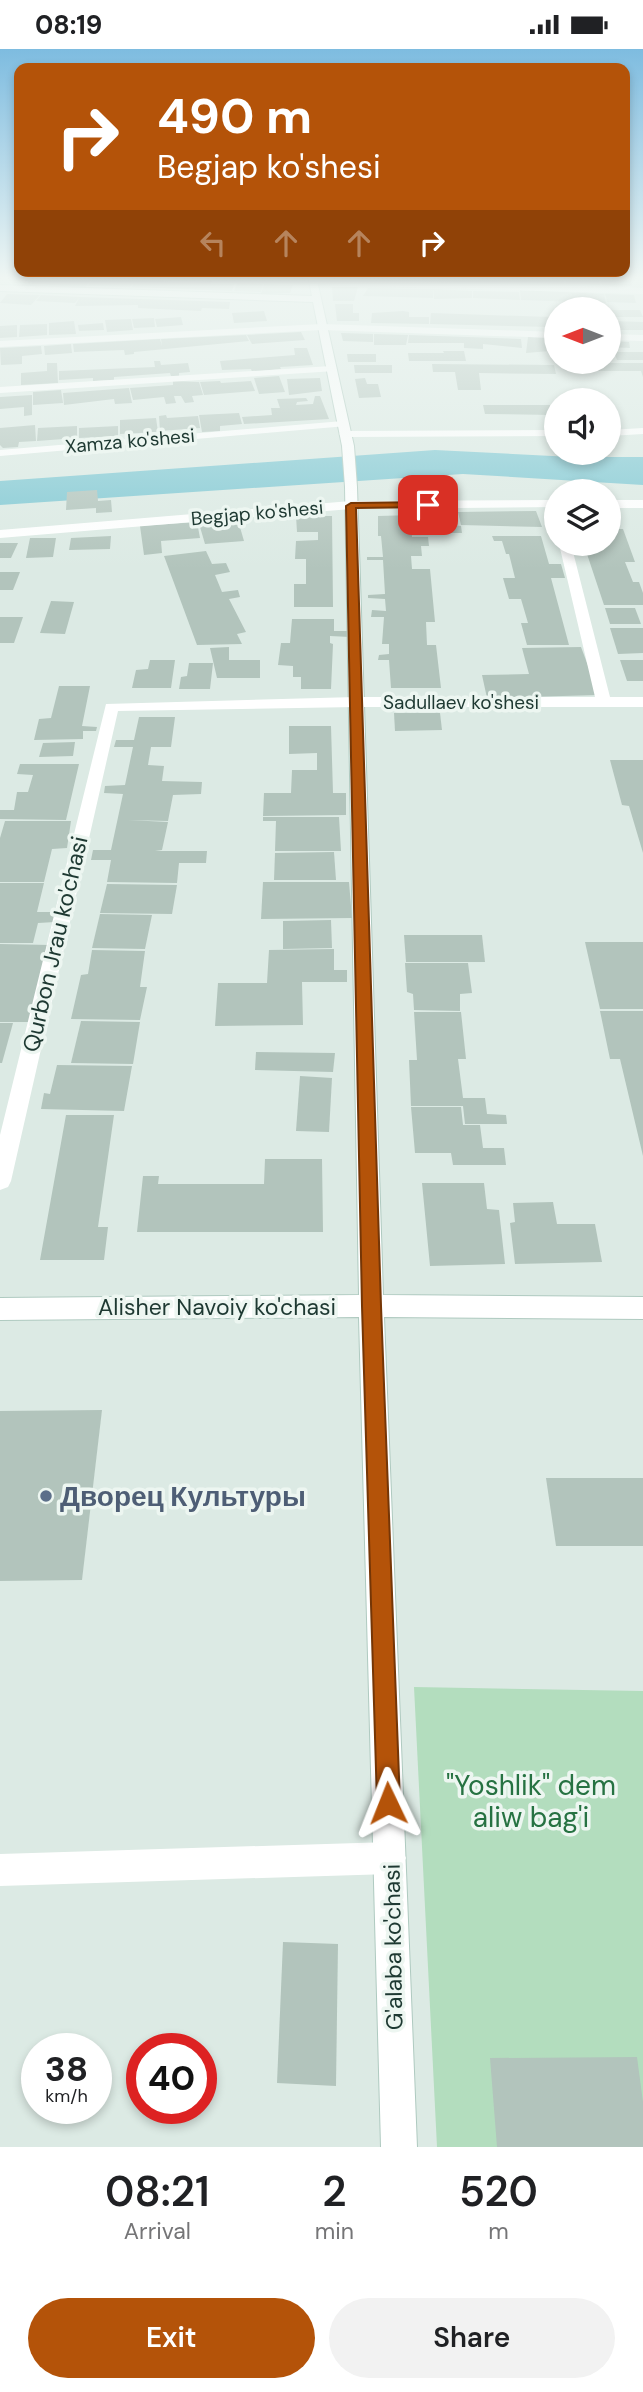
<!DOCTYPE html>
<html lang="en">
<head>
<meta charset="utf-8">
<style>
	:root { --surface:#fff; --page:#f2f2f2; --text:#202124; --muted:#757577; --accent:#b45309 }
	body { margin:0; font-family:"DM Sans",sans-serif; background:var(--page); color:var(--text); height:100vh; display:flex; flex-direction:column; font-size:26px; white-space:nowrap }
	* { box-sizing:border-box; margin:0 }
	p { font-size:23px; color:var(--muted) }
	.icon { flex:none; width:38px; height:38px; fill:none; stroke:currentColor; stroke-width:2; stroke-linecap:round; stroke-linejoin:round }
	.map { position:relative; height:2098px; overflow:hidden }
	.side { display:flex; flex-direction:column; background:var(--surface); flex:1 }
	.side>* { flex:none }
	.guide { position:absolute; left:14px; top:14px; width:616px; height:214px; border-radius:14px; box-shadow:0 4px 10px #0003; background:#b45309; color:#fff; overflow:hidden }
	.needle { width:46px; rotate:270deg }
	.controls { position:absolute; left:544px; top:248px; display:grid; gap:14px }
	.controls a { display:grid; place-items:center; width:77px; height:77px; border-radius:50%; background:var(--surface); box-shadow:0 4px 10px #0003; font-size:35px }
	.speed { position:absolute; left:21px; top:1984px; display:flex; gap:14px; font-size:35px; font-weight:700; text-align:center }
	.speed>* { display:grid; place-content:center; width:91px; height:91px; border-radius:50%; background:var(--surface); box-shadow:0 4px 10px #0003; line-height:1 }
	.speed small { font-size:18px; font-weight:400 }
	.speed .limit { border:10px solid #d22; background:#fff; color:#111 }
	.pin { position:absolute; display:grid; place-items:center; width:60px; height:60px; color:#fff; margin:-30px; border-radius:14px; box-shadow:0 4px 10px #0006 }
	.me { position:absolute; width:77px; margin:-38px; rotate:358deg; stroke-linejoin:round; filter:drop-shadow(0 0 5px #0008) }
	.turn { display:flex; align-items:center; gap:24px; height:147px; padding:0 28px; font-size:32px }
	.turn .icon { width:91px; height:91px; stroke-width:2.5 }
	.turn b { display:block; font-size:49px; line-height:60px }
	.lanes { display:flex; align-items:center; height:66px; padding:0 28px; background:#0003; justify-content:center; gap:35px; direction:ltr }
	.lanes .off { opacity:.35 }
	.eta { display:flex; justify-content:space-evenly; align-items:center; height:119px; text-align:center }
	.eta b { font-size:42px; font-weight:600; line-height:49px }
	.button { display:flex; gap:14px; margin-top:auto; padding:14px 28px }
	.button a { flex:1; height:80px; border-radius:42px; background:var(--accent); color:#fff; font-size:28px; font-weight:600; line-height:80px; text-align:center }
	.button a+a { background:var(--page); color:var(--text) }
	.status { display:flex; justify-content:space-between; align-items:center; height:49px; padding:0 35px; background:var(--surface); direction:ltr }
	.status svg { height:19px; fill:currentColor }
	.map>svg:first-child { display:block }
	.green { fill:#b3ddbe }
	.water { fill:#80c8d3 }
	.building { fill:#b2c4bc }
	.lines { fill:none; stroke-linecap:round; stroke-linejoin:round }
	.secondary-casing { stroke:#afcac0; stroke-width:2 }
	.street { fill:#fff; fill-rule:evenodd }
	.secondary { fill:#fff; fill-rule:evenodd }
	.route { fill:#b45309; stroke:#753606; stroke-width:2 }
	.service-dot { fill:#5c6f8a; stroke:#edf6f1; stroke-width:2.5 }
	.labels { text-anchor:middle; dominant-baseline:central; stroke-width:7; stroke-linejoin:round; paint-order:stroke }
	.far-street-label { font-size:19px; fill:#1e3932; stroke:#edf6f1 }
	.street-label { font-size:23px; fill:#1e3932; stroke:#edf6f1 }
	.near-service-label { font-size:28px; font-weight:bold; fill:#4e5e75; stroke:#edf6f1; text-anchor:start }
	.near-park-label { font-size:28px; fill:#267242; stroke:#edf6f1 }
</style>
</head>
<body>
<div class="status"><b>08:19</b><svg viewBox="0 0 49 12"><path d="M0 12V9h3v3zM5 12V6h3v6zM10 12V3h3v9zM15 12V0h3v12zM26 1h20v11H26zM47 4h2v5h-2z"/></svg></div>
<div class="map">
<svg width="643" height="2098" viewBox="0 0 643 2098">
	<rect width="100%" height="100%" fill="#dceae4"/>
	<path class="green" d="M414 1638 643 1642V2098H437Z"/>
	<path class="water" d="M435 401 572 408H643V436L463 425 0 456V432Z"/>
	<g class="building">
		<path d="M124 227H140L130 238 88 237 93 229H122Z"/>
		<path d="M356 227H533L534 234 401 232 356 229Z"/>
		<path d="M620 227H630L632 237 602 236 600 229H620Z"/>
		<path d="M59 228 92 229 85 239 27 234 30 230Z"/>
		<path d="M565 228 598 229 600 236 566 235Z"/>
		<path d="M534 229 564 230V235L534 234Z"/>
		<path d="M136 230 187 234 212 232 211 235H234L232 242 132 238Z"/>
		<path d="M237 234 263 235 261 243 234 242Z"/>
		<path d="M264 235 293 236 290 244 261 245Z"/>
		<path d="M332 238H358L354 252H333Z"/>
		<path d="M368 239 407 240H434L433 249 363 247Z"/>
		<path d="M434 240 472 242V249L434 250Z"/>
		<path d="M520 241 604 245 606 254 521 251Z"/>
		<path d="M473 242 519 243 520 251 473 249Z"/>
		<path d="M7 245 40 246 31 256 0 254Z"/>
		<path d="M605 245 634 246 636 254 607 253Z"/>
		<path d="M41 246 80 248 230 253 229 260 202 259 201 262 138 259V256L75 257 79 249 75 254 36 252Z"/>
		<path d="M335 255H353V264H359V272H337Z"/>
		<path d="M609 261H640L643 268H611Z"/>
		<path d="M264 262 267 272 234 274 232 264Z"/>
		<path d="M403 262 409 263V268H429V275L371 274 372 264Z"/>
		<path d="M431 264 550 268 551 278 430 275Z"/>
		<path d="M181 268 183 276 157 278 155 270Z"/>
		<path d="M154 269 155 278 134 279 132 270Z"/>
		<path d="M131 270 133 281 107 283 105 271Z"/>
		<path d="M74 272 76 285 49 286V274Z"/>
		<path d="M610 272 643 273V281H612Z"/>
		<path d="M103 274 104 281 79 282 78 276Z"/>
		<path d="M47 275V286L19 288 20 276Z"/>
		<path d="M17 276V288L0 289V277Z"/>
		<path d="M301 283 305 291 252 295 247 286Z"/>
		<path d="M341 284 373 285V293L343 292Z"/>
		<path d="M374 285 408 286 406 296H374Z"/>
		<path d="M246 286 249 292 134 303V305L125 306 124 301 74 303 73 295 160 290 162 297 161 290Z"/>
		<path d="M409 286 521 290 522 299 483 295V300L464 299V294H408Z"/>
		<path d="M528 288 551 289 550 302 526 304Z"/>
		<path d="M609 292 629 293 630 299 609 298Z"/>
		<path d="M71 295 72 304 45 306 44 297Z"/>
		<path d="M41 297 42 305 22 307V315L1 316 0 299Z"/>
		<path d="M294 299H307L313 316 280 318 281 320 252 323 251 320 222 321 220 312 295 306Z"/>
		<path d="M443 302H464L466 312H409L408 304H444Z"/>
		<path d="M614 303H643V311H617Z"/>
		<path d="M347 305H376V313H348Z"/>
		<path d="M154 312H160L161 316 188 314 190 323 179 324V327H171L170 324 114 328V331L93 332V329L59 331V322L155 318Z"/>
		<path d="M47 314H57L58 334 21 336V324L47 322Z"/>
		<path d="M564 314H643V328L641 322H566Z"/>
		<path d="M432 315 554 316 556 325 479 324 481 341H458L455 323H433Z"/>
		<path d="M354 316H392V324H355Z"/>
		<path d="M279 327 285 343 259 345 254 329Z"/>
		<path d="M320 329 322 342 289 346 287 330Z"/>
		<path d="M365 329 367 335H378L381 348 359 349 355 330Z"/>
		<path d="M173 332 199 333 203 346 192 347 194 353 185 354 181 347H174L176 354 166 355 164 348 133 351 130 339 173 336Z"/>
		<path d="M220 332 221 334 251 332 255 342 204 346 200 333Z"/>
		<path d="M129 339 132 354 115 355 114 350 64 356 63 344Z"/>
		<path d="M61 341 63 354 33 356V343Z"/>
		<path d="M32 346V366L24 367V358L0 360V348Z"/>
		<path d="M315 347H320L329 370 244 375 242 368 272 366 271 359H280L277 350 306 349 308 352 297 353 296 356 313 355Z"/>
		<path d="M483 356H550L553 366 485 365Z"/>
		<path d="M239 364 242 375 220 377V382L202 383 199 366Z"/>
		<path d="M166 366 167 369 198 367 200 379 160 382 159 367Z"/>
		<path d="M156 369 158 383 120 385V371Z"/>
		<path d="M35 376 36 392 19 393 18 398 3 399 0 396V379Z"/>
		<path d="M77 377V389L37 392 38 379Z"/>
		<path d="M118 377V387L79 389V379Z"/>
		<path d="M97 441 98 452 111 451 112 463 96 464V459L66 461 67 443Z"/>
		<path d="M536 462 542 478 461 476 458 463Z"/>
		<path d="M450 465 452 476 461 477 462 484H425L424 476 411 475 412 488H428L429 497H421L422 507H411L412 520H430L435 573H426L427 596H436L441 639H391L389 611H378L379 606 389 605V595H382L384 568H371L372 561 386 562 385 550 368 549V546L385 545 383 511H367V508H383L381 487H378V467Z"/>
		<path d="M296 467H332L333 558H294V535H306V510H295L296 492 318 491V483H297Z"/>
		<path d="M237 468 244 492 205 495 198 471Z"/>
		<path d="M197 473 200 489 161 492 162 504 144 506 140 477Z"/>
		<path d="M609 480H623L635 513H625L633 533H639L643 544V556H604L586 502H575L573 496 609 495Z"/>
		<path d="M111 487 110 500 69 501 71 489Z"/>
		<path d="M492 487H541L549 515H561L565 529H551L569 596H527L521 574H528L521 550H509L503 529H515L509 505H506L502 492H494Z"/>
		<path d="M30 489H56L53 508 26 509Z"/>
		<path d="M0 494H18L11 509H0Z"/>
		<path d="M206 502 212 515 226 514 230 523 215 526 222 543 238 541 240 548 229 550 246 583 237 585 242 595 197 596 164 507Z"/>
		<path d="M0 523H20L13 541H0Z"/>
		<path d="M51 552 74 553 65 585 40 584Z"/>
		<path d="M605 559H635L641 575H610Z"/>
		<path d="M0 568H23L14 594H0Z"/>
		<path d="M292 570H334V582H349L350 588 330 587V594L333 595 331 640H301V628H293V617L278 616 281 594H290Z"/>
		<path d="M610 579H643V604L618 605Z"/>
		<path d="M229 598V611H260V629H217L210 599Z"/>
		<path d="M581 598 599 646 487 649 482 626 529 625 522 599Z"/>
		<path d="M150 611H175L171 639H132L136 621 148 620Z"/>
		<path d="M620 611H643V632H627Z"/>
		<path d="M189 614H213L210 640H179L181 628 187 627Z"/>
		<path d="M59 637H90L82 677 97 678 96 682H83V690L34 691 39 670 51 669Z"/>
		<path d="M394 664H440L442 681 395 682Z"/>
		<path d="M139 668H175L171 698H151L148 716 164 717 162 732 202 733 201 745 173 746 168 772 128 771 168 773 162 801 155 802H207L206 814H179L177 834 107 833 111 811H91L93 801H111L123 745 104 744 105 737 125 736 133 698H114L116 691H134Z"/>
		<path d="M289 677H331L333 744H346V766L263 767 264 744H291L292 721H317V704L289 705Z"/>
		<path d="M75 693 73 707 39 708 43 694Z"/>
		<path d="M610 711H643V804L629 757 622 756Z"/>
		<path d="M20 715H79L66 771 0 770V761H14L17 743H28L33 726 17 725Z"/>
		<path d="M263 768H339L341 802H275L276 772H263Z"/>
		<path d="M5 772H71L67 799 52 800 44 833H0V789Z"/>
		<path d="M334 803 336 831H274L275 804Z"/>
		<path d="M263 833H349L352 869 261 870Z"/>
		<path d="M0 834H44L37 863H57L55 873 38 874 33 894H0Z"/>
		<path d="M107 835 177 836 172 865 100 864Z"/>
		<path d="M100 865 152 866 145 900 92 899Z"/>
		<path d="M331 871 332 899 283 900V872Z"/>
		<path d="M404 886H482L485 913H406Z"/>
		<path d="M585 893H643V960H600Z"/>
		<path d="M0 895 50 896 31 973H0Z"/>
		<path d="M334 900V921H347V933H302L303 976 215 977 218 934H267L269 901Z"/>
		<path d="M92 901 145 902 140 938H147L140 971 71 970 81 926 88 925Z"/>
		<path d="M405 914H468L472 944 460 945V962L414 961 413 945 407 943Z"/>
		<path d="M600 962H643V1107L620 1010H610Z"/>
		<path d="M414 963H461L466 1010H458L463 1049H485L487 1065 506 1066 507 1075H465L463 1057H411L409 1011H417Z"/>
		<path d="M81 972 140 973 133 1015 71 1014Z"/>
		<path d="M0 974H13L2 1014H0Z"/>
		<path d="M256 1003 335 1004 333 1023 255 1021Z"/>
		<path d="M57 1016 132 1017 124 1062 41 1060 44 1044 50 1045Z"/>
		<path d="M300 1027 332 1029 329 1083 296 1082Z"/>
		<path d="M411 1058H461L463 1076H480L483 1099H504L506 1116H453L451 1104H415Z"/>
		<path d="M66 1066H114L98 1178H108L104 1211H40Z"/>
		<path d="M265 1110H322L323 1183H137L143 1127H159L158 1135H264Z"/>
		<path d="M422 1134H484L487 1160 499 1161 505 1215 430 1217Z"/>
		<path d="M553 1153 557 1175H595L602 1213 515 1215 510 1174 515 1173 513 1154Z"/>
		<path d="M102 1361 82 1531 0 1532V1362Z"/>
		<path d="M546 1429H643V1497H556Z"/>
		<path d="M283 1893 338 1895 336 2037 277 2034Z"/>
		<path d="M637 2008 643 2053V2098H497L490 2009Z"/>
	</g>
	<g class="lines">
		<g class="secondary-casing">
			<path id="secondary" d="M308 227H316L354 397 357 438 383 1246 643 1248V1270L384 1268 417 2098H381L359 1268 0 1271V1249L359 1246 345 438 342 397 313 253 0 242V236L312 247Z"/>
		</g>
		<g class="street">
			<path d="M310 230 643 239V245L313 235Z"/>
			<path d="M322 275 556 283V289L322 281 0 298V292Z"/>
			<path d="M609 285 643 286V292L609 291Z"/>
			<path d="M331 317 335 318V322L0 344V338Z"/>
			<path d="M343 372 348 375 347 377 0 407V401Z"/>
			<path d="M643 379V385L609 387V381Z"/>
			<path d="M556 381V387L345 388 339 385 345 382Z"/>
			<rect x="609" y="451" width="34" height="8"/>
			<path d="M351 452 556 451V458L351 460 0 489V481Z"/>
			<path d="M559 495H571L610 648H643V658H356L118 662 11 1132 8 1138 0 1141V1086L106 655 356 648H595Z"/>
			<path d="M390 1793 401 1798 406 1809 401 1820 390 1825 0 1837V1805Z"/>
		</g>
		<use href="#secondary" class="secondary"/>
	</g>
	<linearGradient id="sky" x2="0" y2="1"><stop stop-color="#7ebce0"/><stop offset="0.44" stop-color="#eff6f3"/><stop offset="1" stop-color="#eff6f3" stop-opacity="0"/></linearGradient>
	<rect width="643" height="520" fill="url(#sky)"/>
	<path class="route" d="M428 453 431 454V458L356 459 381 1257 400 1754 397 1762 388 1766 380 1762 377 1754 362 1257 346 457 351 454Z"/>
	<circle class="service-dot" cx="46" cy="1447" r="7"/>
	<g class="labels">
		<g class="far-street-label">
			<text transform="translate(130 392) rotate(-5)">Xamza ko'shesi</text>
			<text transform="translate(257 464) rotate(-5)">Begjap ko'shesi</text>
			<text x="461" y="653">Sadullaev ko'shesi</text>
		</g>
		<g class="street-label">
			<text transform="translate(55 895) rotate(-77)">Qurbon Jrau ko'chasi</text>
			<text x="217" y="1258">Alisher Navoiy ko'chasi</text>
			<text transform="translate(393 1898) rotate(-91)">G'alaba ko'chasi</text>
		</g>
		<g class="near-service-label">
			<text x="60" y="1447">Дворец Культуры</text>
		</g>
		<g class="near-park-label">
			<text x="531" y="1736">"Yoshlik" dem<tspan x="531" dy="32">aliw bag'i</tspan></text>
		</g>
	</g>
</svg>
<div class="controls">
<a><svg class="needle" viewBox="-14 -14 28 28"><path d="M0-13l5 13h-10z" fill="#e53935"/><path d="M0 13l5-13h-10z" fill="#757577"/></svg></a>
<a><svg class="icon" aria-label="sound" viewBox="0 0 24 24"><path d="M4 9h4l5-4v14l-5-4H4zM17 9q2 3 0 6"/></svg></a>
<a><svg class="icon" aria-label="layers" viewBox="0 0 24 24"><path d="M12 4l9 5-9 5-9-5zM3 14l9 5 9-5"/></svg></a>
</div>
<div class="speed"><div>38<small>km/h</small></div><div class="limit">40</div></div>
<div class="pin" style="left:428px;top:456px;background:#d93025"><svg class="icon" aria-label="arrive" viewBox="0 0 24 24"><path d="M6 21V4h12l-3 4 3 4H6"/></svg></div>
<svg class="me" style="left:388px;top:1754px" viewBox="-20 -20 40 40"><path d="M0-17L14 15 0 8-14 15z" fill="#b45309" stroke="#fff" stroke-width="4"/></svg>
<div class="guide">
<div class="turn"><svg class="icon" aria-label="right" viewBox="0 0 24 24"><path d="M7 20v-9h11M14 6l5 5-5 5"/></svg><div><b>490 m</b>Begjap ko'shesi</div></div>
<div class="lanes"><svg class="icon off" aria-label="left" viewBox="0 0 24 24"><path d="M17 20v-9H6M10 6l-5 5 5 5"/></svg><svg class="icon off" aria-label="ahead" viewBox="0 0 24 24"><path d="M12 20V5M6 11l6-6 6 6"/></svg><svg class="icon off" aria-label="ahead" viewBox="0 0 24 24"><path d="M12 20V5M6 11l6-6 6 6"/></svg><svg class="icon" aria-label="right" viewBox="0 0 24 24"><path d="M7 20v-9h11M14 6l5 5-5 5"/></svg></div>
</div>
</div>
<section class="side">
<div class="eta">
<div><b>08:21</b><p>Arrival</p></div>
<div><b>2</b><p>min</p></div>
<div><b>520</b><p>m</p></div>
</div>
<div class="button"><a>Exit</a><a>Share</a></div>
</section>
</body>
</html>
